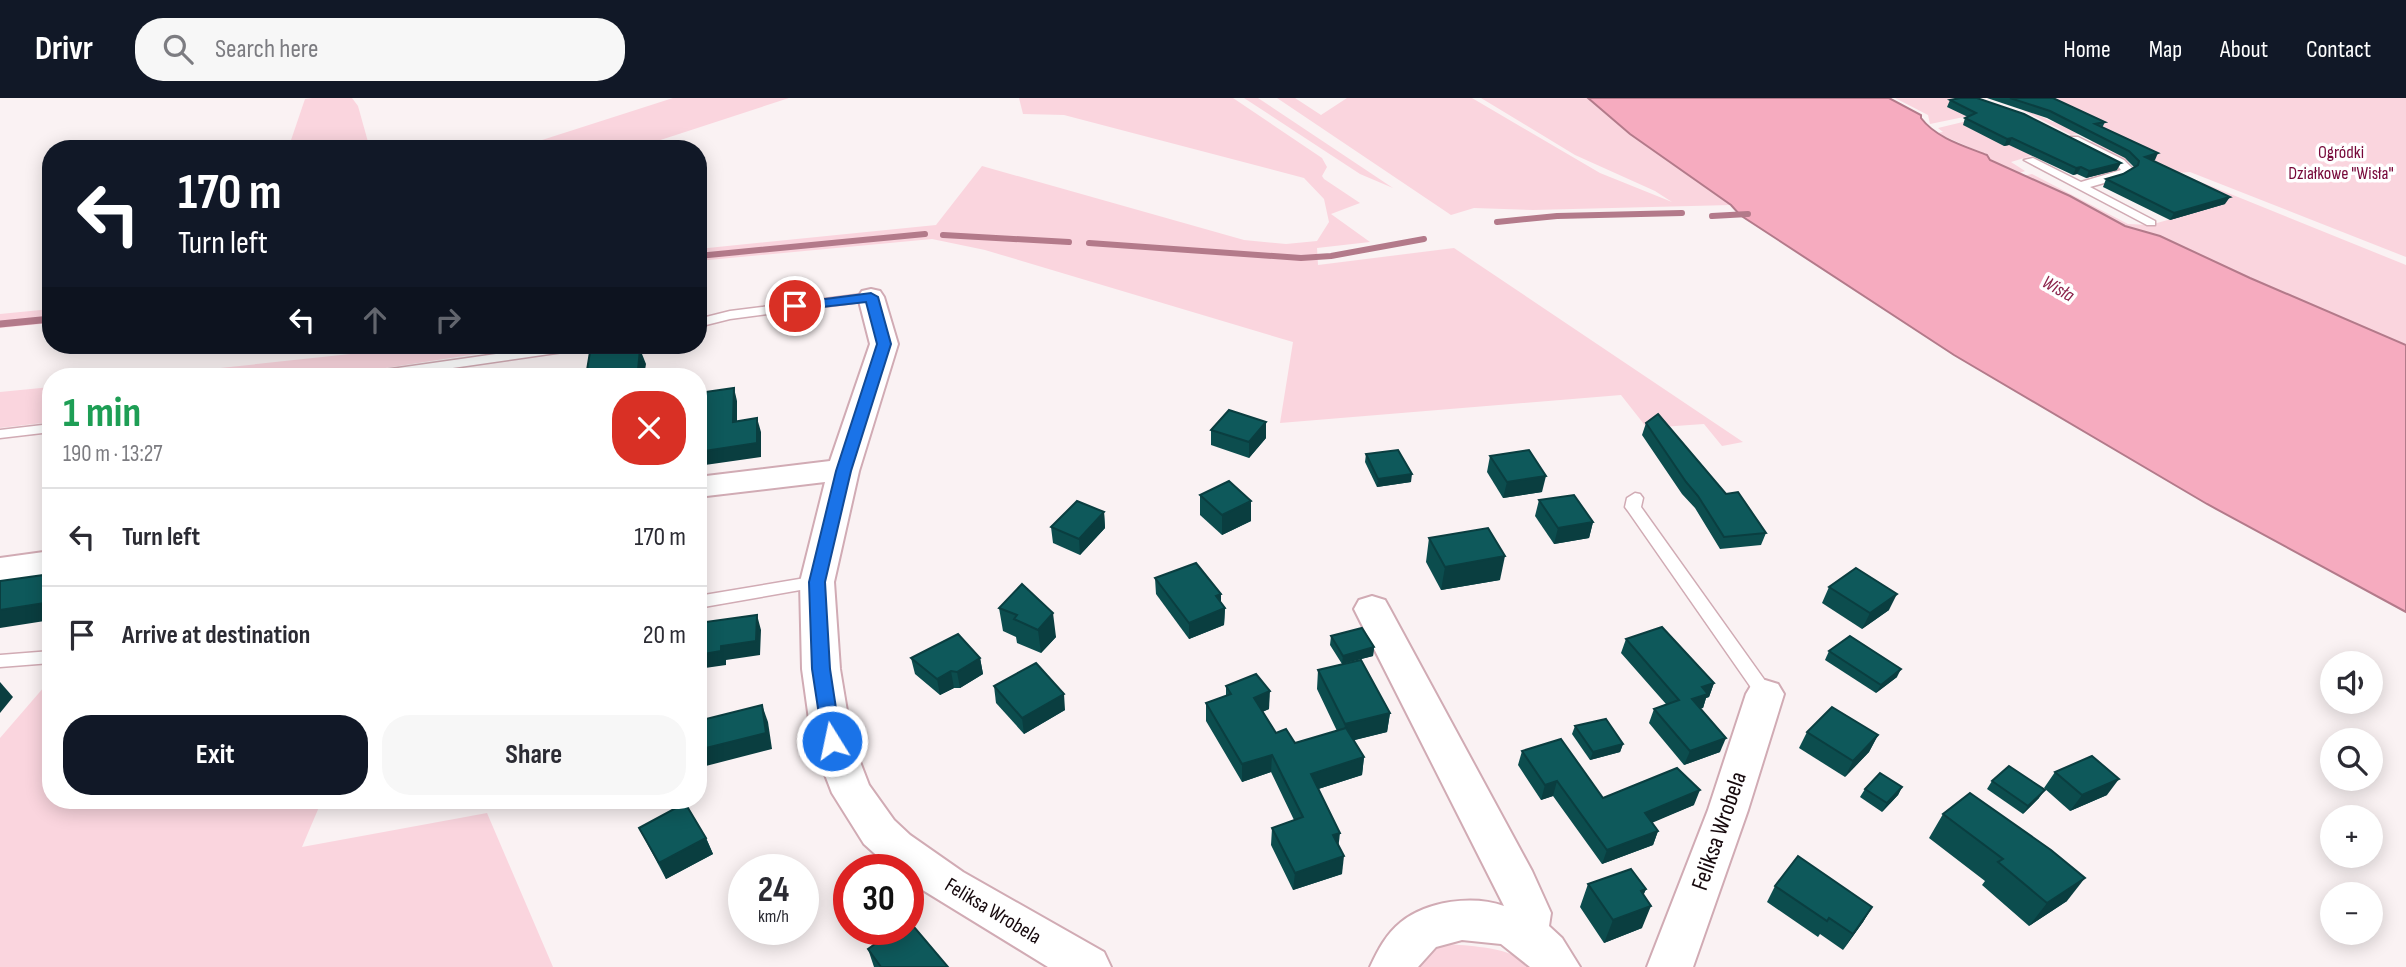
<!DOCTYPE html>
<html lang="en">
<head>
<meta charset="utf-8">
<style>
	:root { --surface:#fff; --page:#f7f7f7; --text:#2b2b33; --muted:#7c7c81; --line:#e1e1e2; --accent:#111827 }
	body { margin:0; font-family:"Sofia Sans Condensed",sans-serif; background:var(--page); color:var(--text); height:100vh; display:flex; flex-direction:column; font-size:26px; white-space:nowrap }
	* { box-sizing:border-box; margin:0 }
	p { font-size:23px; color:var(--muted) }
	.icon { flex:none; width:38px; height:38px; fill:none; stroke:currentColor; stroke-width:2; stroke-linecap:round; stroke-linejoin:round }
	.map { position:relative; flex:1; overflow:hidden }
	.drawer { position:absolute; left:42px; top:270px; width:665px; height:441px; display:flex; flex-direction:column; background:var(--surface); border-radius:28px; box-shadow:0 4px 18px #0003 }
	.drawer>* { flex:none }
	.banner { position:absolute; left:42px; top:42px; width:665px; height:214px; border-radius:28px; box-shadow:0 4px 18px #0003; background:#111827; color:#fff; overflow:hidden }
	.fabs { position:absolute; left:2320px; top:553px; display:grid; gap:14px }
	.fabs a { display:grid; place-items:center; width:63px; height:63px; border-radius:50%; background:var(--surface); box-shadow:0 4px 18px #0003; font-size:35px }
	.speed { position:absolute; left:728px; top:756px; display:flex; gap:14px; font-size:35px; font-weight:700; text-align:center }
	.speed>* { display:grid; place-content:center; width:91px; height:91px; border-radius:50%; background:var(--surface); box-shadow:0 4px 18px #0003; line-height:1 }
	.speed small { font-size:18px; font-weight:400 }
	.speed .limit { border:10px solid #d22; background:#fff; color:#111 }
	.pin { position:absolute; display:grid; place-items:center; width:60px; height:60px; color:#fff; margin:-30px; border:4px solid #fff; border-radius:50%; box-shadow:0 2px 7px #0007 }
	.me { position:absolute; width:77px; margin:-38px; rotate:350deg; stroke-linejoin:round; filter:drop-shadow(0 0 5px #0008) }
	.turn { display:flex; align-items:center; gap:24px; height:147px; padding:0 21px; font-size:32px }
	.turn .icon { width:91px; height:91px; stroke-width:2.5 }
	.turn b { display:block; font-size:49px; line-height:60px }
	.lanes { display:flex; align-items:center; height:66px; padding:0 21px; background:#0003; justify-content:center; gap:35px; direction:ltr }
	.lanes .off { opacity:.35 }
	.round { display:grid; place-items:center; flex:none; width:74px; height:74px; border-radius:28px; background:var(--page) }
	.head { display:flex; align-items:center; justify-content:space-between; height:119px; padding:0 21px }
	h1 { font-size:42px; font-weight:700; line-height:52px; color:#1e9e55 }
	.primary-button { display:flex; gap:14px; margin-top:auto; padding:14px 21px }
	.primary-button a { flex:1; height:80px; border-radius:28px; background:var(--accent); color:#fff; font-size:28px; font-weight:700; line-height:80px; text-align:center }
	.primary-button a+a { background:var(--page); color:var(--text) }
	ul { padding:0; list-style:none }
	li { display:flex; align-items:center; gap:21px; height:98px; padding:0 21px; border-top:2px solid var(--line) }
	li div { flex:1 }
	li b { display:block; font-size:26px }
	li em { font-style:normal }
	header { display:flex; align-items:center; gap:42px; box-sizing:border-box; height:98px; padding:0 35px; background:var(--accent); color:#fff }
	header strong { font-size:33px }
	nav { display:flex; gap:38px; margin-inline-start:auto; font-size:24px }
	.search { width:490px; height:63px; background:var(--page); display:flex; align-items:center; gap:18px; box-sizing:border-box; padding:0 24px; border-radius:28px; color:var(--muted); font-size:26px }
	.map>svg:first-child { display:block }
	.green { fill:#fad5de }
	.water { fill:#f6abbf; stroke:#b37a8a; stroke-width:2 }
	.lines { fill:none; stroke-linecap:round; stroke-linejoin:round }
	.stream-far1 { stroke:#b37a8a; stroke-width:6 }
	.stream { stroke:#b37a8a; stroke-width:7 }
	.lane-casing { stroke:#d1abb4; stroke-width:3 }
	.street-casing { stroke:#d1abb4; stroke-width:4 }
	.lane { fill:#fff; fill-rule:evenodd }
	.street { fill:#fff; fill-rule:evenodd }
	.wall { fill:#0c4d4e }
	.shaded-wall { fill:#0a3e40 }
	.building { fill:#0e595b; stroke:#0a3e40; stroke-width:2 }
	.route { fill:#1a73e8; stroke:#114b97; stroke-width:2 }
	.labels { text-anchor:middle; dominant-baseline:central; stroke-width:7; stroke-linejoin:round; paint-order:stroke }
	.far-park-label { font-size:18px; fill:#760839; stroke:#fff }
	.far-water-label { font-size:19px; font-style:italic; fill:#8b234b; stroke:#fff }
	.street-label { font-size:21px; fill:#16090d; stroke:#fff }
	.near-street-label { font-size:24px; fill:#16090d; stroke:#fff }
</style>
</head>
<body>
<header>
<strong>Drivr</strong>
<div class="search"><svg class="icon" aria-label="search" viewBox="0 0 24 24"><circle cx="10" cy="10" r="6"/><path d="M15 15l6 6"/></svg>Search here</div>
<nav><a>Home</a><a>Map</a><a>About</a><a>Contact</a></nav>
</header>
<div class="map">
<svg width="2406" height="869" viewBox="0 0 2406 869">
	<rect width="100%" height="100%" fill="#faf2f3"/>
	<g class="green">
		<path d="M312 0H352L358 8 370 51H288L305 1Z"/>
		<path d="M673 0H789L633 51H514Z"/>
		<path d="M1019 0H1233L1322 60 1327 69 1322 78 1324 81 1360 105 1331 116 1370 144 1317 150 1318 167 1454 150 1743 344 1722 348 1704 326 1647 330 1621 297 1280 325 1293 244 985 152 932 141 698 163V151L936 127 982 68 1244 142 1286 146 1317 143 1329 124 1324 101 1304 80 1064 17 1023 16Z"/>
		<path d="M1244 0H1258L1393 90 1360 76Z"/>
		<path d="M1277 0H1295L1321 17 1347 0H1472L1600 75 1672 104 1655 93 1575 57 1481 0H1588L1630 36 1731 107 1533 112 1474 110 1451 117Z"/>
		<path d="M1895 0H1962L1988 14 1930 26 1928 17Z"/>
		<path d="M2052 0H2406V159L2190 74C2153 78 2121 61 2089 44L2093 43 2092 33 2071 37 2024 13 2023 10 2053 24 2085 17Z"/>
		<path d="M1967 23 2034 57 2011 64 2025 73 2017 76 1990 62 1987 57 1937 35 1943 34 1938 30Z"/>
		<path d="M2032 76 2128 126 2150 127 2224 106 2177 79 2186 78 2406 167V247L2250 180 2160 138 2125 128 2070 98 2022 78Z"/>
		<path d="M51 211V225L0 230V216Z"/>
		<path d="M435 247H535L334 278H145Z"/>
		<path d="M51 289V324L0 330V294Z"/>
		<path d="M51 581V702H322L302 749 487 715 553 869H0V640Z"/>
		<path d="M1449 846C1480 849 1509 849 1534 869H1416L1433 851Z"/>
	</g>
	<path class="water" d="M1588 0H1889L1921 17V20C1936 40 1964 48 1987 57L1990 62 2070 98 2125 128 2160 138 2250 180 2406 247V514L2207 406 1954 257 1740 117 1731 107 1630 36Z"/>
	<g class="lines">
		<g class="stream-far1">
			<path d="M1712 118 1748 116"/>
			<path d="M1497 124 1557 118 1682 115"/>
			<path d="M943 137 1069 144"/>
			<path d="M1089 145 1301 160 1331 158 1424 141"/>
			<path d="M698 158 925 136"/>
		</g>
		<path class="stream" d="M0 226 51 221"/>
		<g class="lane-casing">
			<g id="lane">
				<path d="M2070 39H2078L2124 62 2132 70V74L2125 79 2090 89 2155 123V127H2147L2024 62 2033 60 2081 84 2121 72 2116 66 2070 43Z"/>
				<path d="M871 195 875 196V202L730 221 698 229V221L730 213Z"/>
				<path d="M558 247H591L584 251 397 278H363L370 274Z"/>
				<path d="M51 326V334L0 340V332Z"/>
				<path d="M1635 395 1640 396 1643 400 1641 409 1771 591 1774 596 1771 601 1765 603 1759 601 1628 413 1625 409 1627 400Z"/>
				<path d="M817 478 825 484 823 488 698 510V498Z"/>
				<path d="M51 553V565L0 569V557Z"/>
			</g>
		</g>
		<g class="street-casing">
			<g id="street">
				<path d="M871 191 880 193 884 199 898 246 859 373 834 484 840 571 852 643 869 687 894 722 910 737 963 774 1104 854 1111 869H1048L908 783V772H893L864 746 832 695 812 643 802 571 800 484 825 384 698 399V379L830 363 870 246 858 199 862 193Z"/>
				<path d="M51 453V477L0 484V460Z"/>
				<path d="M1372 498 1385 502 1390 511 1532 773 1551 815 1549 828 1562 840 1580 869H1530L1501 846 1462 842 1436 849 1418 869H1370C1378 852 1386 836 1401 824 1427 803 1473 797 1504 808L1354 511 1359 502Z"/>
				<path d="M1765 582 1778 586 1784 596 1748 712 1693 869H1647L1708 712 1746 596 1752 586Z"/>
			</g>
		</g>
		<use href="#lane" class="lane"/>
		<use href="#street" class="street"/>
	</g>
	<g class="wall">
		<path d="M1987 0H2053L2105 24 2102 30 2155 62 2153 63 2225 106 2170 122 2103 89 2106 81 2123 76 2134 69 2125 60 2047 20Z"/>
		<path d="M1950 2 2117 72 2086 80 2077 76 2073 77 2009 47 2004 48 1963 27 1965 20 1968 19 1947 9Z"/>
		<path d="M1646 325 1726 396 1766 435 1761 447 1720 451 1695 410 1682 396 1642 337Z"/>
		<path d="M1211 332 1266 340 1249 360 1211 347Z"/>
		<path d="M1366 356 1411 384 1377 389 1365 364Z"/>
		<path d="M1490 358 1542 394 1503 400 1487 374Z"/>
		<path d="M1200 397 1251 403V423L1222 437 1200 417Z"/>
		<path d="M1539 402 1593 424 1589 440 1554 446 1535 418Z"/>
		<path d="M1104 414 1105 430 1080 457 1053 445 1051 429Z"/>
		<path d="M1429 440 1500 482 1441 492 1426 464Z"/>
		<path d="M1155 480 1221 506 1225 510 1224 527 1189 541 1156 496Z"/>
		<path d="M1022 486 1056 539 1041 555 1017 545 1016 539 1003 533 999 510Z"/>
		<path d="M1829 489 1889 512 1862 531 1822 505Z"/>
		<path d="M1331 538 1374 549 1373 558 1345 565 1390 615 1387 634 1354 642 1364 659 1362 677 1318 691 1339 748 1342 776 1293 792 1271 747 1272 730 1294 722 1271 674 1242 684 1206 623V605L1226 598V588L1269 611 1262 614 1276 635 1295 645 1337 633 1317 591 1318 572 1342 566 1330 547Z"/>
		<path d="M1626 541 1714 585 1709 599 1706 600 1703 610H1700L1720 654 1684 667 1649 625 1654 611 1666 606 1621 555Z"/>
		<path d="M1829 553 1897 579 1876 595 1825 562Z"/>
		<path d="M911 560H980L983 576 960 590H954L940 597 915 576Z"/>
		<path d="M994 588 1065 612 1024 636 996 605Z"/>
		<path d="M1575 628 1623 646 1620 654 1590 662 1572 636Z"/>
		<path d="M1807 634 1878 637 1869 654 1845 679 1799 650Z"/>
		<path d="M1522 653 1603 700 1694 707 1652 724 1658 733 1653 747 1602 766 1553 698 1541 702 1518 667Z"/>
		<path d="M2055 674 2107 697 2070 713 2044 690Z"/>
		<path d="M1992 683 2039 700 2023 716 1987 691Z"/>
		<path d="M1902 689 1898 697 1882 714 1860 699 1865 691Z"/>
		<path d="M1943 716 2067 803 2029 828 1982 787 1985 783 1929 740Z"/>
		<path d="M639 730 706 740 713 756 666 781Z"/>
		<path d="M1588 786 1646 791 1643 797 1642 830 1604 845 1580 809Z"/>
		<path d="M1775 788 1872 809 1863 824 1843 852 1820 836 1818 839 1767 804Z"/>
		<path d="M868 851 948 869H874Z"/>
	</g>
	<g class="shaded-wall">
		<path d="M2012 40 2009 47 2004 48 2007 41Z"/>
		<path d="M2158 55 2155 62 2142 66 2145 59Z"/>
		<path d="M2121 65 2117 72 2086 80 2089 73Z"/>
		<path d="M2081 69 2077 76 2073 77 2076 70Z"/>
		<path d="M2230 99 2225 106 2170 122 2174 115Z"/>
		<path d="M640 251 646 266 644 278H586Z"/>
		<path d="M734 290 737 303V337L733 324Z"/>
		<path d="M757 320 761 334V359L698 368V354Z"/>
		<path d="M1266 324V340L1249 360V344Z"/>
		<path d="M1412 376 1411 384 1377 389 1378 381Z"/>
		<path d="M1546 378 1542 394 1503 400 1507 384Z"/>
		<path d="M1251 403V423L1222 437V417Z"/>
		<path d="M1104 414 1105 430 1080 457 1079 441Z"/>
		<path d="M1593 424 1589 440 1554 446 1558 430Z"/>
		<path d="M1505 458 1500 482 1441 492 1445 469Z"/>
		<path d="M1221 496V512L1225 510 1224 527 1189 541V525L1216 498Z"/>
		<path d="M1897 496 1889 512 1862 531 1870 515Z"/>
		<path d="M51 504V522L0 530V512Z"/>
		<path d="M1053 515 1056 539 1041 555 1038 532Z"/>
		<path d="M757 517 761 532 760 557 726 562V567L698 571V557L721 548Z"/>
		<path d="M1374 549 1373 558 1342 566 1343 558Z"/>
		<path d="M980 560 983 576 960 590 957 574Z"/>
		<path d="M1901 571 1897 579 1876 595 1881 587Z"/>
		<path d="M951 573 954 590 940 597 937 581Z"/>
		<path d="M0 584 13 599 0 615Z"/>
		<path d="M1714 585 1709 599 1706 600 1703 610 1686 615 1692 601 1702 589Z"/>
		<path d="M1270 593 1269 611 1253 618 1254 600Z"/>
		<path d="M1064 596 1065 612 1024 636 1022 620Z"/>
		<path d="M762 607 768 624 772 651 698 670V652Z"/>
		<path d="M1390 615 1387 634 1343 645 1345 626Z"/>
		<path d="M1878 637 1869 654 1845 679 1853 663Z"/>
		<path d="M1726 640 1720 654 1684 667 1690 653Z"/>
		<path d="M1623 646 1620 654 1590 662 1593 654Z"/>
		<path d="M1272 657 1271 674 1242 684V666Z"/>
		<path d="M1364 659 1362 677 1309 694 1311 676Z"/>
		<path d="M2119 681 2107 697 2070 713 2082 697Z"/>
		<path d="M1557 683 1553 698 1541 702 1545 687Z"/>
		<path d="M1902 689 1898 697 1882 714 1887 705Z"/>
		<path d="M1700 692 1694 707 1640 730 1645 715Z"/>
		<path d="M2045 692 2039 700 2023 716 2028 708Z"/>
		<path d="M1658 733 1653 747 1602 766 1607 752Z"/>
		<path d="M1340 735 1338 752 1333 737Z"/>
		<path d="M706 740 713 756 666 781 659 765Z"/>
		<path d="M1344 758 1342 776 1293 792 1295 775Z"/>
		<path d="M2085 780 2067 803 2029 828 2047 805Z"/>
		<path d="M1646 791 1637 813 1651 808 1642 830 1604 845 1613 822 1641 793Z"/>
		<path d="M1872 809 1863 824 1843 852 1853 836Z"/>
	</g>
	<g class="building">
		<path d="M1960 0H1977L2024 16 2121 65 2089 73 2081 69 2076 70 2012 40 2007 41 1965 20 1976 15 1950 2Z"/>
		<path d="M2010 0H2053L2105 24 2095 26 2158 55 2145 59 2230 99 2174 115 2106 81 2123 76 2138 67 2139 63 2129 53 2050 13Z"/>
		<path d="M600 247H617L616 252 640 251 638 272 586 278 591 248Z"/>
		<path d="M734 290 733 324 757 320V345L698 354V295Z"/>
		<path d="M1229 312 1266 324 1249 344 1211 332Z"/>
		<path d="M1658 316 1726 396 1738 394 1766 435 1724 439 1698 398 1686 384 1646 325Z"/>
		<path d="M1398 352 1412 376 1378 381 1366 356Z"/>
		<path d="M1529 352 1546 378 1507 384 1490 358Z"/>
		<path d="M1229 383 1251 403 1222 417 1200 397Z"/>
		<path d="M1574 397 1593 424 1558 430 1539 402Z"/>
		<path d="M1077 403 1104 414 1079 441 1051 429Z"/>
		<path d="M1488 430 1505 458 1445 469 1429 440Z"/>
		<path d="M1196 465 1221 496 1216 498 1225 510 1189 525 1155 480Z"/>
		<path d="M1856 470 1897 496 1870 515 1829 489Z"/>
		<path d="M51 476V504L0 512V483Z"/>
		<path d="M1022 486 1053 515 1038 532 1014 521 1017 517 999 510Z"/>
		<path d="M757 517 756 543 721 548V553L698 557V525Z"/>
		<path d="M1662 529 1714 585 1702 589 1708 596 1692 601 1726 640 1690 653 1654 611 1679 602 1626 541Z"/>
		<path d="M1362 530 1374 549 1343 558 1331 538Z"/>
		<path d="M958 536 980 560 957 574 951 573 937 581 911 560Z"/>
		<path d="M1850 538 1901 571 1881 587 1829 553Z"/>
		<path d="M1361 562 1390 615 1345 626 1318 572Z"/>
		<path d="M1036 565 1064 596 1022 620 994 588Z"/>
		<path d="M1256 576 1270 593 1254 600 1276 635 1286 631 1295 645 1346 630 1364 659 1311 676 1340 735 1333 737 1344 758 1295 775 1272 730 1303 719 1272 657 1242 666 1206 605 1231 596 1226 588Z"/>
		<path d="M762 607 766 635 698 652V623Z"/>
		<path d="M1832 609 1878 637 1853 663 1807 634Z"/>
		<path d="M1606 621 1623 646 1593 654 1575 628Z"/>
		<path d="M1561 641 1603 700 1677 670 1700 692 1645 715 1658 733 1607 752 1557 683 1545 687 1522 653Z"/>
		<path d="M2092 658 2119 681 2082 697 2055 674Z"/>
		<path d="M2009 668 2045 692 2028 708 1992 683Z"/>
		<path d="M1880 675 1902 689 1887 705 1865 691Z"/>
		<path d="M1970 695 2051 752 2085 780 2047 805 1998 764 2003 761 1943 716Z"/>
		<path d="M685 705 706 740 659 765 639 730Z"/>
		<path d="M1798 758 1872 809 1853 836 1829 820 1827 823 1775 788Z"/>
		<path d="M1631 771 1646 791 1641 793 1651 808 1613 822 1588 786Z"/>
		<path d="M908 823H909L948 869H881L868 851 896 831H908Z"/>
	</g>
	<path class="route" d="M871 195 878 199 891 246 851 373 825 484 830 571 841 643 839 648 832 650 825 648 823 643 812 571 809 484 836 373 877 246 866 204 795 212 789 208 795 205Z"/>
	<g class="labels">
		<g class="far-park-label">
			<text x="2341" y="54">Ogródki<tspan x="2341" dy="21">Działkowe "Wisła"</tspan></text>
		</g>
		<g class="far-water-label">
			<text transform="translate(2058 191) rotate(30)">Wisła</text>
		</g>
		<g class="street-label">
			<text transform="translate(993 813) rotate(31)">Feliksa Wrobela</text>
		</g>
		<g class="near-street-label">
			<text transform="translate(1719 733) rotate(-71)">Feliksa Wrobela</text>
		</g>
	</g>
</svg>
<div class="fabs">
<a><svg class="icon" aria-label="sound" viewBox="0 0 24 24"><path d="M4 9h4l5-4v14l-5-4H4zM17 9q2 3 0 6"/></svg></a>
<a><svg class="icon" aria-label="search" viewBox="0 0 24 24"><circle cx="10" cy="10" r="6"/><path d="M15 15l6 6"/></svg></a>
<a>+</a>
<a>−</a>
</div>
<div class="speed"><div>24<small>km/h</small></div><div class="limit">30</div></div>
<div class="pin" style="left:795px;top:208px;background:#d93025"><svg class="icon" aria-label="arrive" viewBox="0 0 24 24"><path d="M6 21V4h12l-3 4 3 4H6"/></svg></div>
<svg class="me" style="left:832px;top:643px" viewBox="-20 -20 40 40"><circle r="17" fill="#1a73e8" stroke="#fff" stroke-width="3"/><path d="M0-11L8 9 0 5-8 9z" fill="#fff"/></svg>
<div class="banner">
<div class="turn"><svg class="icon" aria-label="left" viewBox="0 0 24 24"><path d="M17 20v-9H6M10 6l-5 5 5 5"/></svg><div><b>170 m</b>Turn left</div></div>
<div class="lanes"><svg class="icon" aria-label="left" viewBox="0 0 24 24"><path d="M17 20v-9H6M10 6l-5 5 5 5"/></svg><svg class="icon off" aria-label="ahead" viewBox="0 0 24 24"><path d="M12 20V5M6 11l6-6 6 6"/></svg><svg class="icon off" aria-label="right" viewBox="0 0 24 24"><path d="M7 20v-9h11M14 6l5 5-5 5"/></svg></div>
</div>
<section class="drawer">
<div class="head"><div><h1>1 min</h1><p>190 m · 13:27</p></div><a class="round" style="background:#d93025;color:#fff"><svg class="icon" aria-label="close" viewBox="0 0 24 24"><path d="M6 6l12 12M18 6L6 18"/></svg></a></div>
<ul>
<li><svg class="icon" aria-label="left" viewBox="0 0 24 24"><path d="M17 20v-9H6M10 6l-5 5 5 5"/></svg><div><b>Turn left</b></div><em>170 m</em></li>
<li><svg class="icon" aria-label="arrive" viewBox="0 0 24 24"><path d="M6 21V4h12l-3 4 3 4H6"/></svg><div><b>Arrive at destination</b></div><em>20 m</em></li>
</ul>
<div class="primary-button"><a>Exit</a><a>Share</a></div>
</section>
</div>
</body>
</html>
